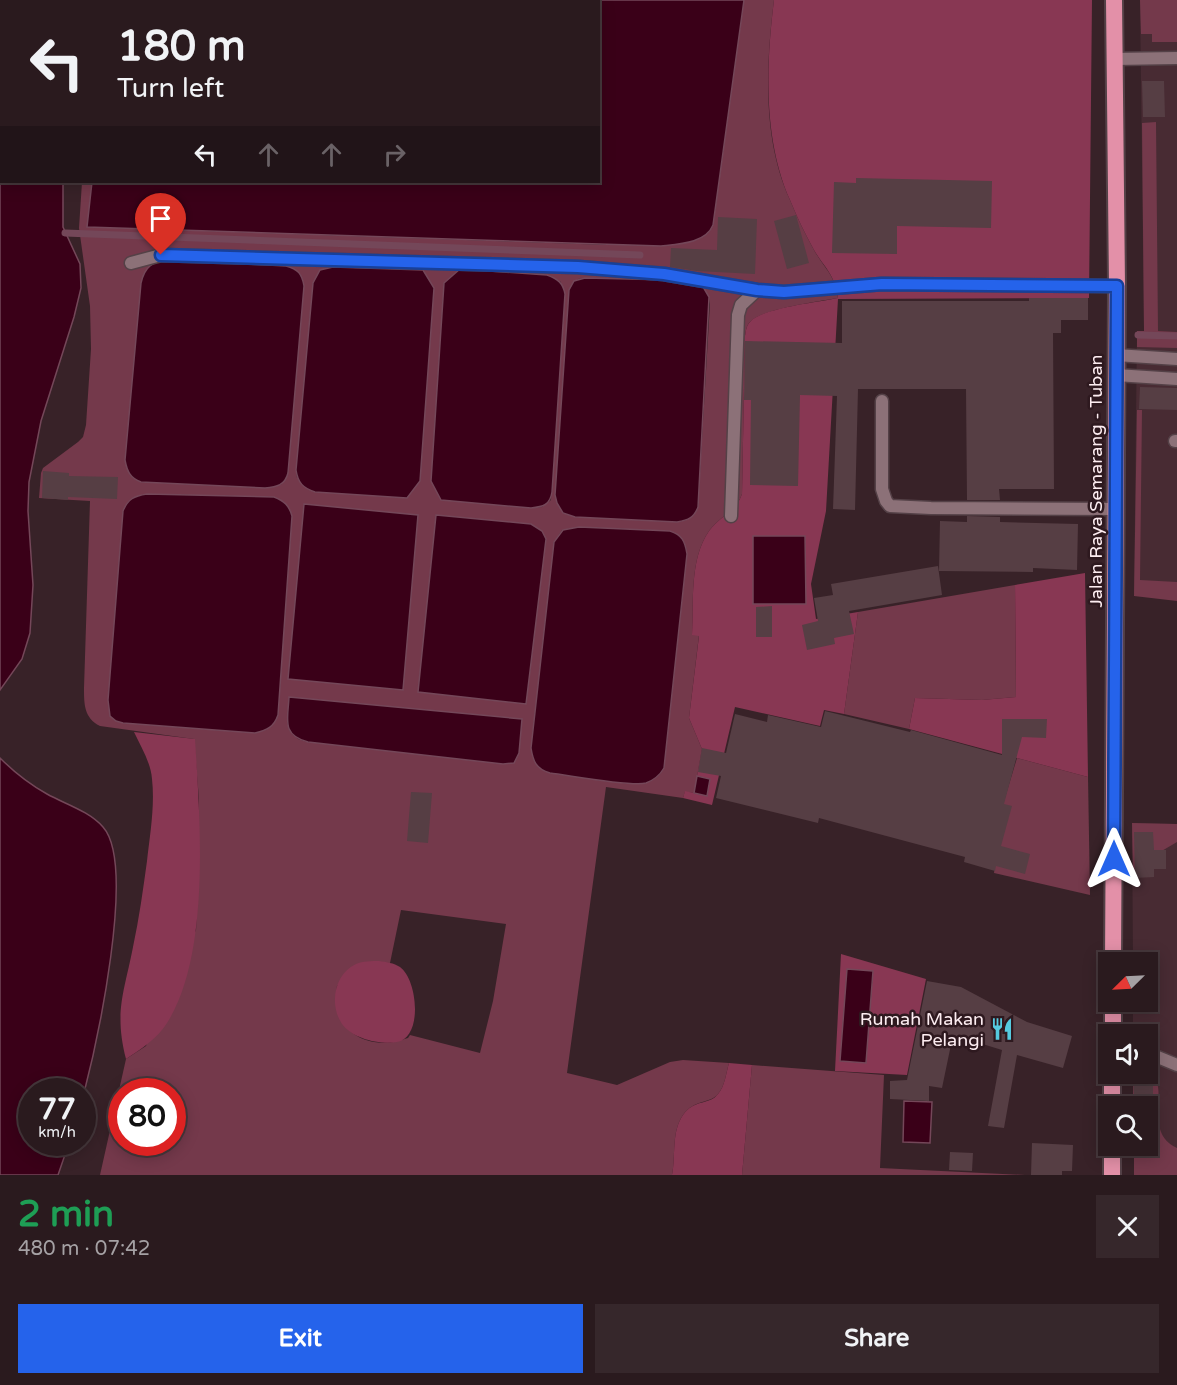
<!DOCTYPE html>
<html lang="en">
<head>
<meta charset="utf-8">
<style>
	:root { --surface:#2a1a1e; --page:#36272b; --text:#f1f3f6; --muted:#a5a1a4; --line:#46383c; --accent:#2563eb }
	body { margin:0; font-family:"Varela Round",sans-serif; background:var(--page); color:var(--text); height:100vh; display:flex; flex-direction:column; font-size:22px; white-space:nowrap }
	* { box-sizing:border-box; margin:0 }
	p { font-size:20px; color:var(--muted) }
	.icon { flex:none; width:33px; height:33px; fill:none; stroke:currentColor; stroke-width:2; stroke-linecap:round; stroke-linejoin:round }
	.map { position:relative; height:1175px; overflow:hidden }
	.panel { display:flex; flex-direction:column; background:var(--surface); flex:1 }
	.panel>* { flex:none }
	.banner { position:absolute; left:0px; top:0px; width:600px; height:183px; box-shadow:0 3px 15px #0003,0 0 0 2px var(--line); background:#2a1a1e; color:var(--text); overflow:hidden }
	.needle { width:39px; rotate:246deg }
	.buttons { position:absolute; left:1098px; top:952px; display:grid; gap:12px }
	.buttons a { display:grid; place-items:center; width:60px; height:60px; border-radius:0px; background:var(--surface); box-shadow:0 3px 15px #0003,0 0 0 2px var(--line); font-size:30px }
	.speed { position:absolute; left:18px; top:1078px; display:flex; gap:12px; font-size:30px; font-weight:700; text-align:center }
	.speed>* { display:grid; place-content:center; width:78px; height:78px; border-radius:50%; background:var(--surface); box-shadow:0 3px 15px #0003,0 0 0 2px var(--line); line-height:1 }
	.speed small { font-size:15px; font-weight:400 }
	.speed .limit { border:9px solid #d22; background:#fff; color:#111 }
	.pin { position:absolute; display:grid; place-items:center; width:51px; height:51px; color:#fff; margin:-62px -26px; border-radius:50% 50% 50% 0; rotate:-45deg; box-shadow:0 0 6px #0007 }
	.pin .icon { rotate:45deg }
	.me { position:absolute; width:66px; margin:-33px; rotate:0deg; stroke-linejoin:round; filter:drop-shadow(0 0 4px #0008) }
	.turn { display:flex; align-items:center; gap:21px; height:126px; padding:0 18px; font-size:27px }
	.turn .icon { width:78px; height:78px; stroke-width:2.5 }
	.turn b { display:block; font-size:42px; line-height:51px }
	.lanes { display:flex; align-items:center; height:57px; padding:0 18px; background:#0003; justify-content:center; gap:30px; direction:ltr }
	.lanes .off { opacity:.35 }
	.round { display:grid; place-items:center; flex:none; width:63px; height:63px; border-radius:0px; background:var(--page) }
	.head { display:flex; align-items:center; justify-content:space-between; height:102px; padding:0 18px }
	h1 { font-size:36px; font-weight:700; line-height:45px; color:#1e9e55 }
	.button { display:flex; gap:12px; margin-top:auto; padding:12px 18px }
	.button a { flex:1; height:69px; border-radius:0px; background:var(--accent); color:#fff; font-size:24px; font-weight:700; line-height:69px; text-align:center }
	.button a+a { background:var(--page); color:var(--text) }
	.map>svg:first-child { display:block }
	.built { fill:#482b33 }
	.green { fill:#74394b; fill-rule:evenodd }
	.forest { fill:#883753; fill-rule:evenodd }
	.water { fill:#3a0018; stroke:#744759; stroke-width:1.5 }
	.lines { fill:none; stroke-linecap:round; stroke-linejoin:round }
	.stream { stroke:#744759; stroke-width:7 }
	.building { fill:#563e44 }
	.service-casing { stroke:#544147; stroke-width:15 }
	.trunk-casing { stroke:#544147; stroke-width:20 }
	.service { stroke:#8c7178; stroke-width:12 }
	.trunk { stroke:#e390a8; stroke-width:16 }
	.route-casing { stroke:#184099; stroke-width:15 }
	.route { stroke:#2563eb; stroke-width:10 }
	.labels { text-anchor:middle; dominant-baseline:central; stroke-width:5; stroke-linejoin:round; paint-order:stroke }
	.street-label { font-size:18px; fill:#fdedf1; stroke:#2e191f }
	.poi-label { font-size:18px; fill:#fdedf1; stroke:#2e191f; text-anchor:end }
</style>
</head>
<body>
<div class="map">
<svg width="1177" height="1175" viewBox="0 0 1177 1175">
	<rect width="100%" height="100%" fill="#382228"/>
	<g class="built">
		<path d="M1140 0H1177V598L1134 596 1137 331H1144Z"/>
		<path d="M1132 823 1177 824V1175H1134V1146H1148V1107H1133V1074H1148V1035H1133V1002H1148V963H1133Z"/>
	</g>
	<g class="green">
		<path d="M744 0H774C766 65 762 139 790 200 797 217 805 234 814 250 826 271 834 273 838 298 821 301 760 309 750 322 746 326 746 331 745 336L742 494C736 512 720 516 709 531 689 560 694 602 692 635H699L689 718 702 749 694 793 685 792 683 798 606 787 567 1073 617 1085 670 1062 683 1060 729 1063C726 1073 725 1086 718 1094 710 1104 694 1099 683 1115 671 1132 676 1156 672 1175H100L126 1059 146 1046 196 930 199 875V799L194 739 100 726C84 718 84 704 84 688L90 501 39 498 41 473 43 468 78 442 83 437 86 425 91 349 90 306 79 228 82 182H92L88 227 609 245 675 244 693 241 713 225ZM333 267 423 270 297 478 296 470 313 283 320 270ZM547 275 561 282 551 500 542 507 531 508 431 481 444 284ZM585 278 670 280 709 297 710 304 698 507C694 518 688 520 677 522L557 503 555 495 569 290 578 279ZM125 460 282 484 265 488 141 482C130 478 127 471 125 460ZM147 494 273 497C284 501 289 505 292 516L278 715 255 733 123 723ZM579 527 670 531 686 547 687 554 664 768 531 748 554 542 562 530ZM542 531 546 539 526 704ZM288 717 503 764 308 742 298 739 288 727ZM401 910 506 924 493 1001 480 1053 410 1035 408 1038C401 1040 392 1043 384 1043 350 1042 332 1019 337 986L364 962 390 963ZM122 1092H172V1143H122Z"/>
		<path d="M1140 0H1177V42H1152V34H1141Z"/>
		<path d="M1156 122 1158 331 1177 332V348L1137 347V331H1144L1142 123Z"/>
		<path d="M1137 410H1142L1140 580 1177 582V601L1134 596Z"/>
		<path d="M1015 585 1016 697 982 700 915 698 909 729 844 714 858 612Z"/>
		<path d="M1017 758 1088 777 1090 895 994 873 1001 811Z"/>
		<path d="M1132 823 1177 824V842L1148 859 1133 873Z"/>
		<path d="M752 1065 884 1075 880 1168 1025 1175H742Z"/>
		<path d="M1148 1069C1173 1087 1141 1131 1177 1148V1175H1134V1146H1148V1107H1133V1074H1148Z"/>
	</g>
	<g class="forest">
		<path d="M774 0H1092L1089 298 838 299 826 511 811 584 816 619 858 612 844 714 824 710 820 726 735 707 712 805 683 798 685 791 707 796 710 779 697 776 702 749 689 718 699 636 692 635C694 602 689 560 709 531 720 516 736 512 742 494L745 336C746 331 746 326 750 322 761 308 820 302 838 298 834 273 826 270 814 250 805 234 797 217 790 200 763 139 766 65 774 0ZM805 571V604H754Z"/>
		<path d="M1085 573 1088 777 909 729 915 698 982 700 1016 697 1015 585Z"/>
		<path d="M134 732 195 739C200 819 211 954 167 1023 157 1039 141 1049 126 1059 114 1012 124 993 133 947 139 919 143 890 147 861 150 834 155 806 152 779 151 763 141 747 134 732Z"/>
		<path d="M841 954 926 979 907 1075 835 1071ZM848 969 873 972 866 1063 840 1061Z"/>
		<path d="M379 961C386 962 394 963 400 967 418 980 423 1038 397 1042 380 1045 353 1039 342 1024 329 1005 334 974 356 964 363 961 371 961 379 961Z"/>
		<path d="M729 1063 752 1065 742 1175H672C676 1156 671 1132 683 1115 694 1099 710 1105 718 1094 725 1086 726 1073 729 1063Z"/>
	</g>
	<g class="water">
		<path d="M109 0H744L713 225C706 243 679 244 661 246L87 227 92 182H598V2Z"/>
		<path d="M0 30 2 182H63V227L80 264 81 288 74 317 41 421 29 482 28 511 33 585 30 633 22 659 0 690Z"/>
		<path d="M168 260 286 266C298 269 302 274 304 286L288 473C285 485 277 487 265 488L141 482C130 478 127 471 125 460L141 283C145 266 152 262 168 260Z"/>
		<path d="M333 267 423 270 434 288 420 481 407 498 315 492C303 488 298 483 296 470L313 283 320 270Z"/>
		<path d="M460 269 547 275C558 279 563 283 565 294L552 492C550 505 543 507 531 508L441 500 431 481 444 283Z"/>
		<path d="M585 278 670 280 702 285 709 297 698 507C694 518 688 520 677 522L575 517 563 513 557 503 555 495 569 290 574 281Z"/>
		<path d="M147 494 274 497C284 501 289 505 292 516L278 715C274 727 267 730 255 733L123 723 116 721 110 716 108 700 123 511C128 499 134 496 147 494Z"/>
		<path d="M304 504 418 515 403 690 288 679Z"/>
		<path d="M436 515 531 524 542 531 546 539 526 704 418 692Z"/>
		<path d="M579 527 670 531C682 535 685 541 687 554L664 768C660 775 654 780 646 783 631 787 568 775 550 773 536 769 533 761 531 748L554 542 563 530Z"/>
		<path d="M753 536H805L806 604H753Z"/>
		<path d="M289 697 522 719 519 753 514 763 503 764 308 742C281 735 288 719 289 697Z"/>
		<path d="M0 758C14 772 29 784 47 794 65 804 89 811 103 827 137 865 96 1047 83 1097L82 1092H32V1143H69L58 1175H0Z"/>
		<path d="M697 776 710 779 707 796 694 793Z"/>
		<path d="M847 969 873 971 866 1063 840 1061Z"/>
		<path d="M904 1101 932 1102 930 1143 903 1142Z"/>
	</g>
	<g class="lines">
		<g class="stream">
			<path d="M65 233 640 255"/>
			<path d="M1138 335 1177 336"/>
		</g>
	</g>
	<g class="building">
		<path d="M1142 81H1164L1165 117H1143Z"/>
		<path d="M856 178 992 181 991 228 897 226V254L832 253 834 182 856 183Z"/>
		<path d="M796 215 809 263 787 269 774 221Z"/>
		<path d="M718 217 757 219 755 274 697 271 670 267 671 248 717 250Z"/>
		<path d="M1029 298H1088V320H1061V333H1053L1054 489H999L1000 500H967L966 389H858L855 510 833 509 837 396 800 395 798 486 750 485 751 400H744L745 341 842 343V301H1029Z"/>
		<path d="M1140 387 1177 388V410L1139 409Z"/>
		<path d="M43 471 69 473V476L118 477 117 499 68 497V500L42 498Z"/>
		<path d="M967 516 1000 517V522L1078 524 1077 570 1033 568V572L939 571 940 521 967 522Z"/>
		<path d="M938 566 942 595 849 611 854 634 834 638 835 644 807 650 802 625 818 621 814 598 833 595 831 584Z"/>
		<path d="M772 606V637H756V607Z"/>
		<path d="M825 711 910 732 911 730 1002 755V719H1047L1046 738 1022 737 1004 804 1012 806 1001 846 1030 854 1025 874 996 866 995 871 964 862 965 857 819 818 818 823 716 798 721 776 698 772 702 748 726 753 735 714 767 722 768 715 821 727Z"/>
		<path d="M411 792 432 793 428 843 407 841Z"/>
		<path d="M1134 832H1153L1154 850H1166V869H1154V877L1135 878Z"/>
		<path d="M927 981 961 987 1027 1022 1072 1036 1063 1068 1017 1055 1004 1128 988 1126 1002 1050 953 1035 942 1088 929 1086V1101L890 1099V1081L907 1080Z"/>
		<path d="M1133 1076H1153V1100L1134 1099Z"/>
		<path d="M1032 1143 1073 1145 1072 1171H1062V1175H1031Z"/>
		<path d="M950 1152 973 1153 972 1171 949 1170Z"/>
	</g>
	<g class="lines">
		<g class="service-casing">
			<g id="service">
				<path d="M1114 59 1177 58"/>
				<path d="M131 263 161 255 578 267 664 274 757 290 784 292 882 284 1117 286"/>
				<path d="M1116 355 1177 359"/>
				<path d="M1116 375 1177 379"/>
				<path d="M882 401V489L886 501 890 506 931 508 1115 509"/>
				<path d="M1175 441H1177"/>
				<path d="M731 516 738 315 741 305 757 290"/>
				<path d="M1148 1053 1177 1065"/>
			</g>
		</g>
		<g class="trunk-casing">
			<g id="trunk">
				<path d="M1113 963 1117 286 1114 0"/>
				<path d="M1113 1035V1002"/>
				<path d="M1112 1107V1074"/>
				<path d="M1112 1175V1146"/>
			</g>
		</g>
		<use href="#service" class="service"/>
		<use href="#trunk" class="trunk"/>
	</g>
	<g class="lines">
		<g class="route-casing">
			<path id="route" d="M161 255 578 267 664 274 757 290 784 292 882 284 1117 286 1114 859"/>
		</g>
		<use href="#route" class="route"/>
	</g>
	<defs>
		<g id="restaurant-bare" transform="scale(1.8)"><path d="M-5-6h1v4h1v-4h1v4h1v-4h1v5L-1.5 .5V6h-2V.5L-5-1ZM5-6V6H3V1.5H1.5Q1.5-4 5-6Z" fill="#55cadf" stroke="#2e191f" stroke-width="2.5" paint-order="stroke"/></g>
	</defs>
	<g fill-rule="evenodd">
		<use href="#restaurant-bare" x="1002" y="1029"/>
	</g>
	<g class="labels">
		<g class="street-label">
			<text transform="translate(1096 481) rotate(-90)">Jalan Raya Semarang - Tuban</text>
		</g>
		<g class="poi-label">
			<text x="984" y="1019">Rumah Makan<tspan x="984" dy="21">Pelangi</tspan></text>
		</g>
	</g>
</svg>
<div class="buttons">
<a><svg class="needle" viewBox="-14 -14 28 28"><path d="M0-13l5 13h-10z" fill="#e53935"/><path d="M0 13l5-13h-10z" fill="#a5a1a4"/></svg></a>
<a><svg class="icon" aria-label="sound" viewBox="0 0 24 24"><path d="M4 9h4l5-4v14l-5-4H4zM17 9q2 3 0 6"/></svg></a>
<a><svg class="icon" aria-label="search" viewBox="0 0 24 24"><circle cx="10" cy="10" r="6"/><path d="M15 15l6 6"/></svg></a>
</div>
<div class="speed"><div>77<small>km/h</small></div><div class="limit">80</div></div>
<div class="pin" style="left:161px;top:255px;background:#d93025"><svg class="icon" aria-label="arrive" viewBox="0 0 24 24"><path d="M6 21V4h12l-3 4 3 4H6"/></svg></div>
<svg class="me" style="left:1114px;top:859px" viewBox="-20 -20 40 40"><path d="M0-17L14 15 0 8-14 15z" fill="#2563eb" stroke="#fff" stroke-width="4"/></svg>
<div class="banner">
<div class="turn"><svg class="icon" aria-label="left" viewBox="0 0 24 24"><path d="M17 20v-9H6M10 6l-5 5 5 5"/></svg><div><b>180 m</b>Turn left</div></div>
<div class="lanes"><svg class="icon" aria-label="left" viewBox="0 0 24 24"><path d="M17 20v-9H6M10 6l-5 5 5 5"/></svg><svg class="icon off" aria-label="ahead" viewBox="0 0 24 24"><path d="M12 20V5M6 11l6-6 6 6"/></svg><svg class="icon off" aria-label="ahead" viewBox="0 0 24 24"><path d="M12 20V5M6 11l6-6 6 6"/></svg><svg class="icon off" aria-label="right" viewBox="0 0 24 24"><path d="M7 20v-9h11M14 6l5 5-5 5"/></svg></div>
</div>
</div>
<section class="panel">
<div class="head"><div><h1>2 min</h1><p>480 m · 07:42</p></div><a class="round"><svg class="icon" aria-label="close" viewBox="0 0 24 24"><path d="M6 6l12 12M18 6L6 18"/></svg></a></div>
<div class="button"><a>Exit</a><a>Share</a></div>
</section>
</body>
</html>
